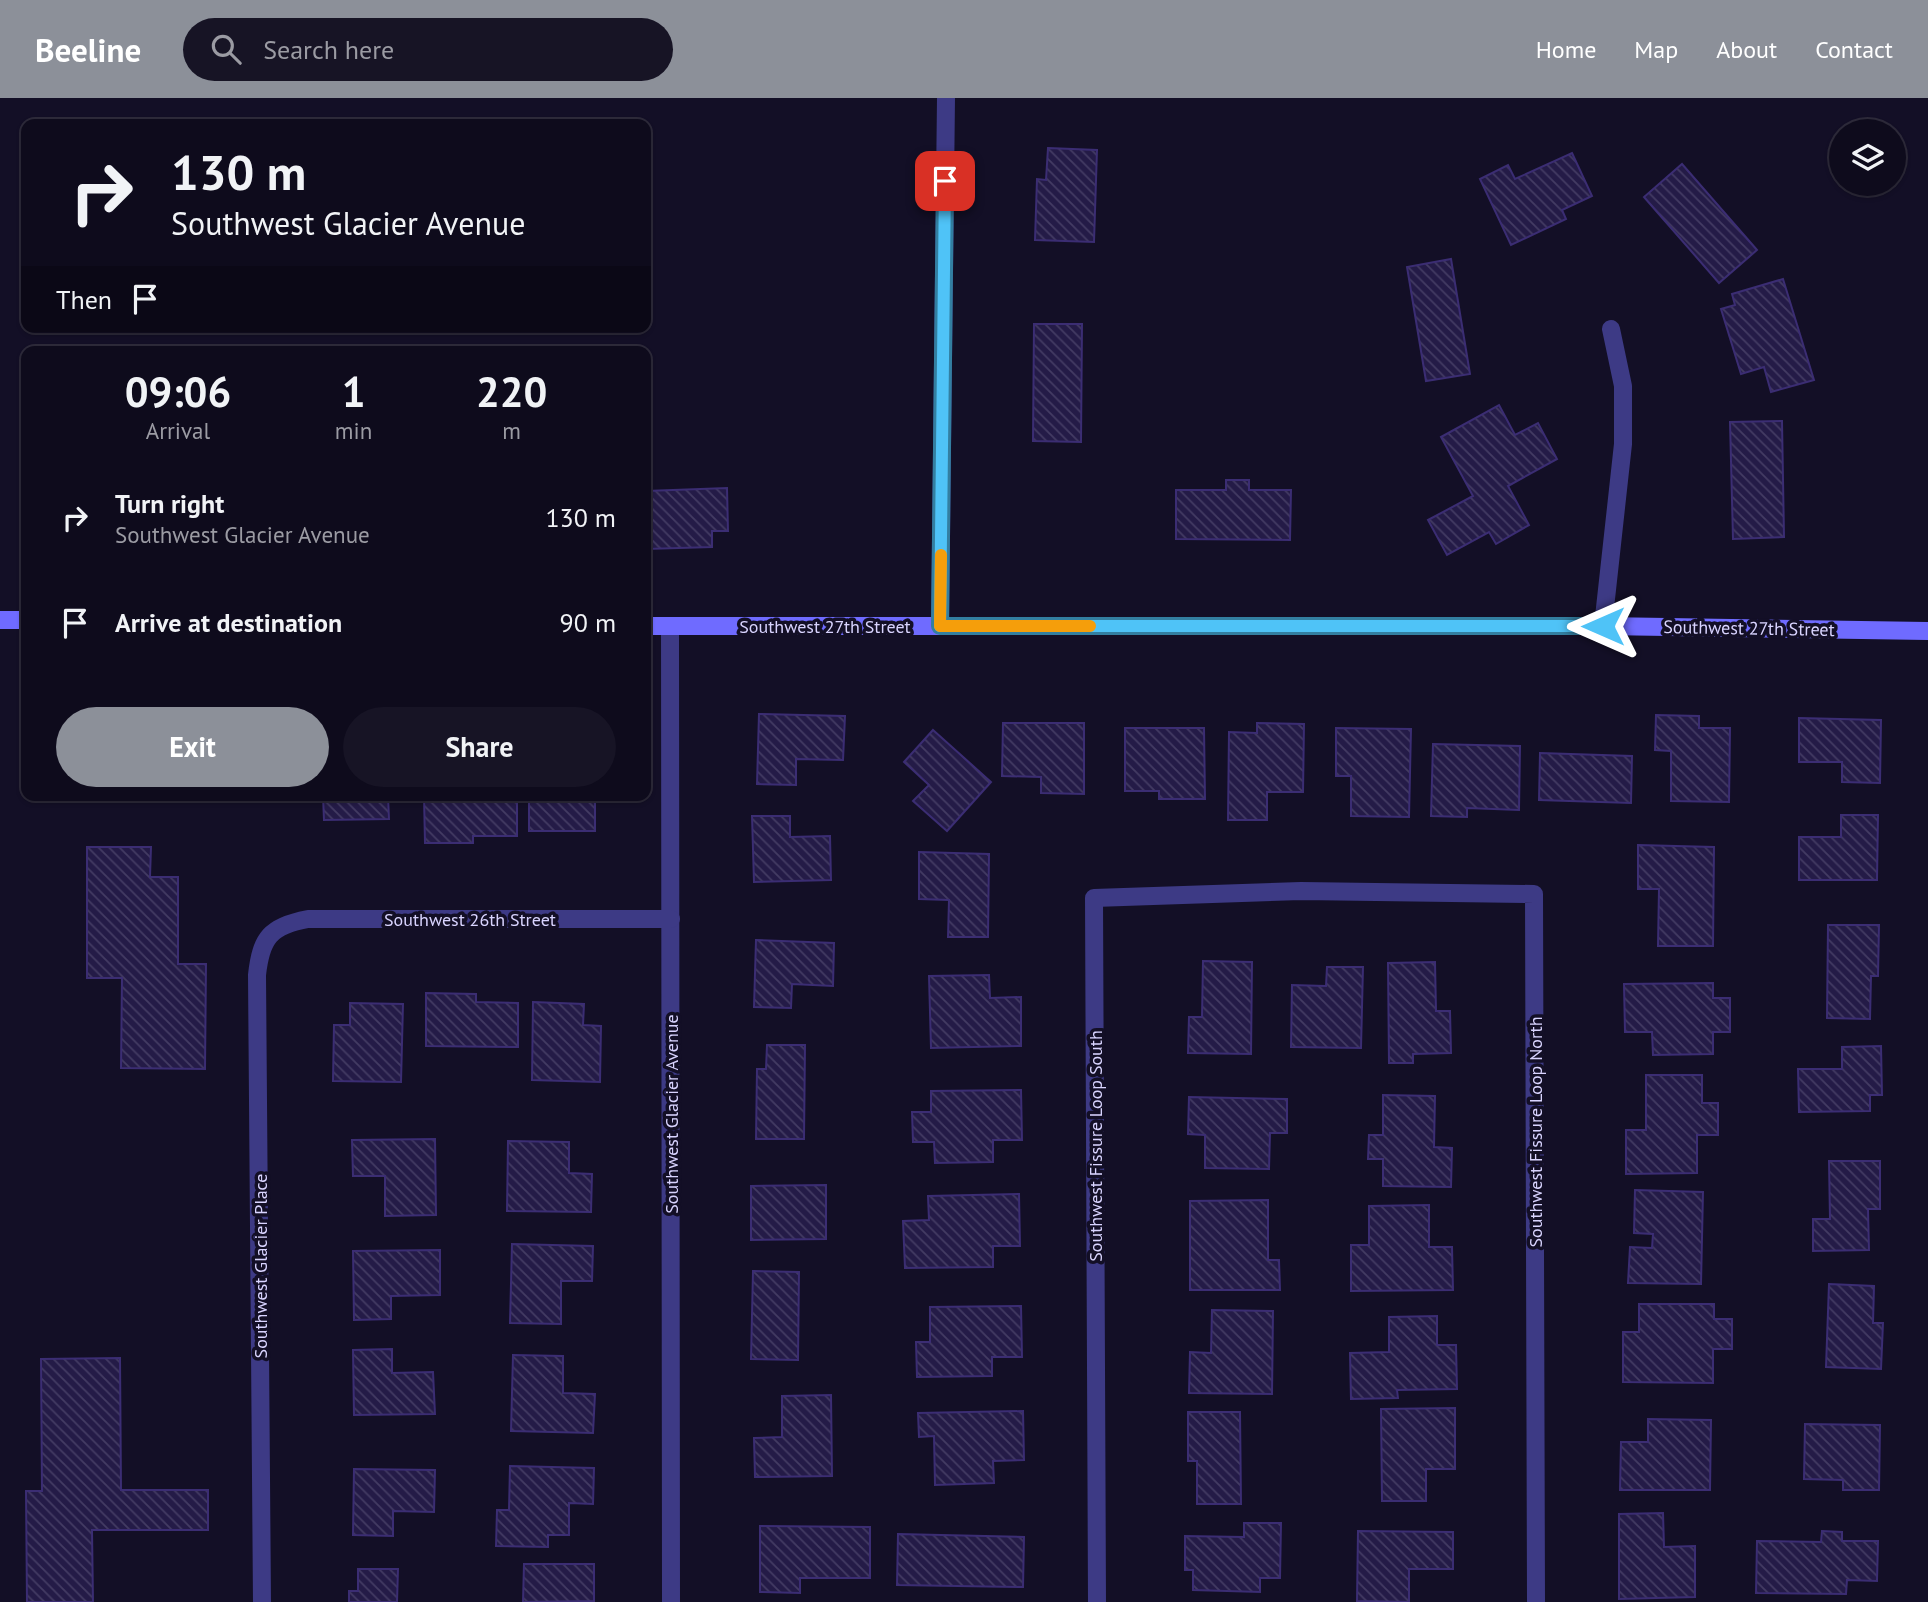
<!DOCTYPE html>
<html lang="en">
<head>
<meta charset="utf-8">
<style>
	:root { --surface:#0e0b1c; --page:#171425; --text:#f1f3f6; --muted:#9b9ba3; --line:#2e2b3b; --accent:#8c9099 }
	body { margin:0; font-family:"PT Sans",sans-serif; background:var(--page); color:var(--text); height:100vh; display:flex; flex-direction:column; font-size:26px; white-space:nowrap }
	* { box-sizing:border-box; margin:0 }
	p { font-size:23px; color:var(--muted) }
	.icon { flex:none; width:38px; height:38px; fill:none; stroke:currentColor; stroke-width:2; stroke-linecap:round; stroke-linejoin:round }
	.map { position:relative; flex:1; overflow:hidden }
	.drawer { position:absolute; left:21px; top:248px; width:630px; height:455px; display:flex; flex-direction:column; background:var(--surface); border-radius:14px; box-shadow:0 2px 5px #0004,0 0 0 2px var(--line) }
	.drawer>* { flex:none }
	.top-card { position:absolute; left:21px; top:21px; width:630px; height:214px; border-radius:14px; box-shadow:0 2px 5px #0004,0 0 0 2px var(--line); background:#0e0b1c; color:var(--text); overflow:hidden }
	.tools { position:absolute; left:1829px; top:21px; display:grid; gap:14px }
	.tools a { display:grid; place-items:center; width:77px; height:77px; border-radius:50%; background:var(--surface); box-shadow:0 2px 5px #0004,0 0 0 2px var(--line); font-size:35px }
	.pin { position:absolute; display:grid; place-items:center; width:60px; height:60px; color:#fff; margin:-30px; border-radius:14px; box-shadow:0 4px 10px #0006 }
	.me { position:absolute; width:77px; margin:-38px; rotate:270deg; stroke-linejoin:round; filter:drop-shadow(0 0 5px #0008) }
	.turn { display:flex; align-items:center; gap:24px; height:147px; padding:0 35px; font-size:32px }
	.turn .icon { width:91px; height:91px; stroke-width:2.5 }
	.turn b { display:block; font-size:49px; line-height:60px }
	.then { display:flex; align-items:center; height:66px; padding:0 35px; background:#0003; gap:14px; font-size:26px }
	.eta { display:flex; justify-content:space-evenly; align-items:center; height:119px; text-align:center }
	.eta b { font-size:42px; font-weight:700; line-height:49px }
	.button { display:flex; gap:14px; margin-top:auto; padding:14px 35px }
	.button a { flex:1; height:80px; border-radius:42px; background:var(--accent); color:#fff; font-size:28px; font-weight:700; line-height:80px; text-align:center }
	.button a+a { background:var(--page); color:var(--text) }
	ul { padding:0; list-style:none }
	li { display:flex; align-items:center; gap:21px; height:105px; padding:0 35px }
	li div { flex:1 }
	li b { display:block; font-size:26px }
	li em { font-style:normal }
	header { display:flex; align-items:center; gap:42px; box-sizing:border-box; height:98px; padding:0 35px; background:var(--accent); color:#fff }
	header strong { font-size:33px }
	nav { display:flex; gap:38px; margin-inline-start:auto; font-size:24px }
	.search { width:490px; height:63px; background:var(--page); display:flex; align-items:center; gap:18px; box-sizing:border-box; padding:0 24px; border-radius:38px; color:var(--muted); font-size:26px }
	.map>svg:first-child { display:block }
	.building { fill:url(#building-back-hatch); stroke:#3b2d73; stroke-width:2 }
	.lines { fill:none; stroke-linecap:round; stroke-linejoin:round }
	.street { stroke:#3d3a85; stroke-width:18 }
	.secondary { stroke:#6f6bff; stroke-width:18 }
	.route-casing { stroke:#337fa1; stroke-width:18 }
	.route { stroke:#4fc3f7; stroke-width:12 }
	.slow { stroke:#f59e0b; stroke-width:12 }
	.labels { text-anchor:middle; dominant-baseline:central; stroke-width:7; stroke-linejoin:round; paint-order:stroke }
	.street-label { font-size:18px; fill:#d9d4ff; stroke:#130f26 }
</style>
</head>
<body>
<header>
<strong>Beeline</strong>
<div class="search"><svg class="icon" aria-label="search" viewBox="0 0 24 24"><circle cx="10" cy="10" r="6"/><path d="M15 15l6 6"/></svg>Search here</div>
<nav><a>Home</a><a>Map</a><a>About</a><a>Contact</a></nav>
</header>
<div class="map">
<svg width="1928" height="1504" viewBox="0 0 1928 1504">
	<defs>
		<pattern id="building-back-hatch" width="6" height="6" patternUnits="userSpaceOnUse" patternTransform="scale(1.75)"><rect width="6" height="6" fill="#241b47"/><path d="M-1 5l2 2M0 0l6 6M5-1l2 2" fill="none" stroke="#433b63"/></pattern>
	</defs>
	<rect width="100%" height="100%" fill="#130f26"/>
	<g class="building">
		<path d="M1048 50 1097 52 1094 144 1035 142 1037 81 1046 82Z"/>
		<path d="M1572 55 1592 98 1562 112 1566 121 1511 147 1480 81 1508 67 1515 81Z"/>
		<path d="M1682 66 1757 152 1719 185 1644 99Z"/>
		<path d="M1451 161 1470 276 1426 283 1407 169Z"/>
		<path d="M1783 181 1814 282 1771 294 1764 269 1741 276 1721 211 1735 207 1732 196Z"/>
		<path d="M1034 226H1082L1081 344 1033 343Z"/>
		<path d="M1499 307 1515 337 1538 325 1557 361 1508 388 1529 427 1496 446 1489 434 1447 457 1428 422 1473 398 1441 339Z"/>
		<path d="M1782 323 1784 439 1733 441 1730 324Z"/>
		<path d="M1226 382H1249V392H1291L1290 442 1176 441V392H1226Z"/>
		<path d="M727 390 728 433H712V449L646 451V393Z"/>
		<path d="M759 616 845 618 843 662 796 661V687L757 686Z"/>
		<path d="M1656 617 1699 618V630H1730L1729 704 1671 703V653L1655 652Z"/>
		<path d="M1799 620 1881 622 1880 685 1842 684V664H1799Z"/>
		<path d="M1003 625H1084V696L1041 695V679L1002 678Z"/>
		<path d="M1257 625 1304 626 1303 694H1267V722H1228L1229 634 1257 635Z"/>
		<path d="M1125 630H1204L1205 701H1159V693H1125Z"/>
		<path d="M1336 630 1411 631 1409 719 1351 718V678H1336Z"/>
		<path d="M933 632 991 684 947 733 913 703 929 687 904 664Z"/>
		<path d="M1433 646 1520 648 1519 712 1467 710V719L1431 718Z"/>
		<path d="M1540 655 1632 658 1631 705 1539 702Z"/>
		<path d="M323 698H388L389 721 324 722Z"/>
		<path d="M424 698H517V738H473V745H425Z"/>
		<rect x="529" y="698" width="66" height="35"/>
		<path d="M1841 717H1878L1877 782H1799V739H1841Z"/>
		<path d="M752 718H790V739L830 738 831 782 754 784Z"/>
		<path d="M1638 747 1714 749 1713 848H1658L1659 791H1638Z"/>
		<path d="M87 749H151L150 779H178V866H206L205 971 121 970 122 880H87Z"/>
		<path d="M919 754 989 756 988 839H948L949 802 919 801Z"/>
		<path d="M1828 827H1879L1878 878H1871L1870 921 1827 920Z"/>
		<path d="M756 842 834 845 833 888 792 886 791 910 754 909Z"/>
		<path d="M1203 863 1252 864 1251 956 1188 955 1189 919H1202Z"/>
		<path d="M1435 864 1436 913H1450L1451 955 1413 956V965H1389L1388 865Z"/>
		<path d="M1327 869H1363L1361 950 1291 949 1292 887 1326 888Z"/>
		<path d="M989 877 990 900 1021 899V948L931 950 929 878Z"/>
		<path d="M1713 885V900H1730V934H1713V956L1653 957 1652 934H1625L1624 886Z"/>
		<path d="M426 895 476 896V904L518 905V949L426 948Z"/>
		<path d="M533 904 584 906 583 927 601 928 600 984 532 982Z"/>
		<path d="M350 905 403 906 401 984 333 983 334 927H350Z"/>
		<path d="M767 947H805L804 1041H756L757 971H766Z"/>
		<path d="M1881 948 1882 997H1870V1013L1799 1014 1798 971H1842V949Z"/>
		<path d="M1646 977H1702V1005H1718V1037H1697V1075L1626 1076V1032H1646Z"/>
		<path d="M1021 992 1022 1042H993V1064L935 1065 934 1044H913L912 1014H931V993Z"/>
		<path d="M1383 997 1435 998 1434 1049 1452 1050 1451 1089 1383 1088V1061H1368L1369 1037H1383Z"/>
		<path d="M1189 999 1287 1001V1035H1270L1269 1071 1205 1070V1037L1188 1036Z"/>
		<path d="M435 1041 436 1117 385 1118V1078H353L352 1042Z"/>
		<path d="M508 1043 569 1044V1075L592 1076 591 1114 507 1113Z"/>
		<path d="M1829 1063H1880V1111H1868L1869 1152 1813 1153V1121H1830Z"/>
		<path d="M826 1087V1141L751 1142V1088Z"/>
		<path d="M1635 1092 1703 1094 1701 1186 1628 1185 1630 1149 1652 1150 1653 1136 1634 1135Z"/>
		<path d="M1019 1096 1020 1148H993V1169L905 1170 903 1123 929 1122 928 1098Z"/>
		<path d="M1268 1102V1162H1279L1280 1192H1190V1103Z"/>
		<path d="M1429 1107V1149H1452L1453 1192 1351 1193V1147H1369V1108Z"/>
		<path d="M512 1146 593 1148 592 1183H561V1226L510 1225Z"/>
		<path d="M440 1152V1197L391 1198V1221L354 1222 353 1153Z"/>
		<path d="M753 1173 799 1174 798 1262 751 1261Z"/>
		<path d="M1829 1186 1874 1188 1873 1225H1883L1881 1271 1826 1269Z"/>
		<path d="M1639 1206H1714V1221H1732V1251H1713V1285L1623 1284V1234H1639Z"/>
		<path d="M1021 1208 1022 1259H992V1278L917 1279 916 1244H930V1209Z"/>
		<path d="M1212 1212 1273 1213 1272 1296 1189 1295 1190 1254 1211 1255Z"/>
		<path d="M1437 1218V1247H1456L1457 1291 1397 1292 1398 1300 1351 1301 1350 1255 1389 1254V1219Z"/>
		<path d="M392 1251V1275L433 1274 435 1316 354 1317 353 1252Z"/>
		<path d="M513 1257 563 1258V1295L595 1296 593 1335 511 1333Z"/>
		<path d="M120 1260 121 1392H208V1432H92L93 1504H27L26 1393H42L41 1261Z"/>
		<path d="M831 1297 832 1378 755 1379 754 1340 782 1339V1298Z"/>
		<path d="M1455 1310V1371H1426V1403H1382L1381 1311Z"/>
		<path d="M1023 1313 1024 1362 993 1363 994 1385 935 1387 934 1338 919 1339 918 1315Z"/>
		<path d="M1188 1314H1240L1241 1406H1197V1363H1188Z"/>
		<path d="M1648 1321 1711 1322 1710 1392H1620L1621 1344H1648Z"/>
		<path d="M1805 1326 1880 1327 1879 1392H1843V1382L1804 1381Z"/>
		<path d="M510 1368 594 1370 593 1406 569 1405V1437H548V1449L496 1448 497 1412H509Z"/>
		<path d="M354 1371 435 1372 434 1414 393 1413V1438L353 1437Z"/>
		<path d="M1663 1415 1664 1449 1695 1448V1499L1619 1501V1416Z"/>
		<path d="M1244 1425H1281L1280 1480H1260V1494L1193 1492V1472H1185V1438L1244 1439Z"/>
		<path d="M760 1428 870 1429V1480H800V1495L760 1494Z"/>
		<path d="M1358 1433 1453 1434V1471H1409V1504L1357 1503Z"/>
		<path d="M1822 1433 1842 1434V1443H1878L1877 1483 1847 1482 1846 1496 1756 1495 1757 1443 1821 1444Z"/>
		<path d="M898 1436 1024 1439 1023 1489 897 1487Z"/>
		<path d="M524 1466H594V1503L523 1504Z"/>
		<path d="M358 1471H398L397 1504H349V1493H358Z"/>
	</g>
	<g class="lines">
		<g class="street">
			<path d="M670 528 671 1504"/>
			<path d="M940 528 946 0"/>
			<path d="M1603 528 1623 346V288L1611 231"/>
			<path d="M262 1504 257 877C261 840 270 828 308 821H671"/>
			<path d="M1097 1504 1094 800 1301 793 1534 796 1536 1504"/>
		</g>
		<g class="secondary">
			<path d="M0 522H26"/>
			<path d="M646 528H1603L1928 533"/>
		</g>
	</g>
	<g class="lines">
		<g class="route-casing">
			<path id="route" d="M945 83 940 528H1603"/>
		</g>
		<use href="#route" class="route"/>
		<path class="slow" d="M941 457 940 528H1090"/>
	</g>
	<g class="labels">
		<g class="street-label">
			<text x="825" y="528">Southwest 27th Street</text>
			<text transform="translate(1749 530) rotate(1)">Southwest 27th Street</text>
			<text x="470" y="821">Southwest 26th Street</text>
			<text transform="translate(671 1016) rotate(-90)">Southwest Glacier Avenue</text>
			<text transform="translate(1535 1034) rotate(-90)">Southwest Fissure Loop North</text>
			<text transform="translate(1095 1048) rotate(-90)">Southwest Fissure Loop South</text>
			<text transform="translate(260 1168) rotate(-90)">Southwest Glacier Place</text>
		</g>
	</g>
</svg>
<div class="tools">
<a><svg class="icon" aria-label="layers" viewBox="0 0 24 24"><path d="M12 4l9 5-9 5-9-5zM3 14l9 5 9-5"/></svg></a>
</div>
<div class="pin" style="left:945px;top:83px;background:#d93025"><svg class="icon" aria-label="arrive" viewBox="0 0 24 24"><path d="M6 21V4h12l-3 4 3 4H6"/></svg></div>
<svg class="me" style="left:1603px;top:528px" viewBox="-20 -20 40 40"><path d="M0-17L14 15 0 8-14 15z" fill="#4fc3f7" stroke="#fff" stroke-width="4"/></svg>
<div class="top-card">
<div class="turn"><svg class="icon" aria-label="right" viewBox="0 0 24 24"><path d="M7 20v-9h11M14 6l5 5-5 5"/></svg><div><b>130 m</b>Southwest Glacier Avenue</div></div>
<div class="then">Then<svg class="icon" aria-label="arrive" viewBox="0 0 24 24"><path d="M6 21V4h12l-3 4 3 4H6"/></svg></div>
</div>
<section class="drawer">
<div class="eta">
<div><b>09:06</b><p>Arrival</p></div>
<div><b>1</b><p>min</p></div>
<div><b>220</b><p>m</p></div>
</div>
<ul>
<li><svg class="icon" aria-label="right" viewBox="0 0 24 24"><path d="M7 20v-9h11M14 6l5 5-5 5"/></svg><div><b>Turn right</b><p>Southwest Glacier Avenue</p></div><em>130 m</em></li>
<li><svg class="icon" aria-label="arrive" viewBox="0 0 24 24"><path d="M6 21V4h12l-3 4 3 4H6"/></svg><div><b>Arrive at destination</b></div><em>90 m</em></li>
</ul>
<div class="button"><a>Exit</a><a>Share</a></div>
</section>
</div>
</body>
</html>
